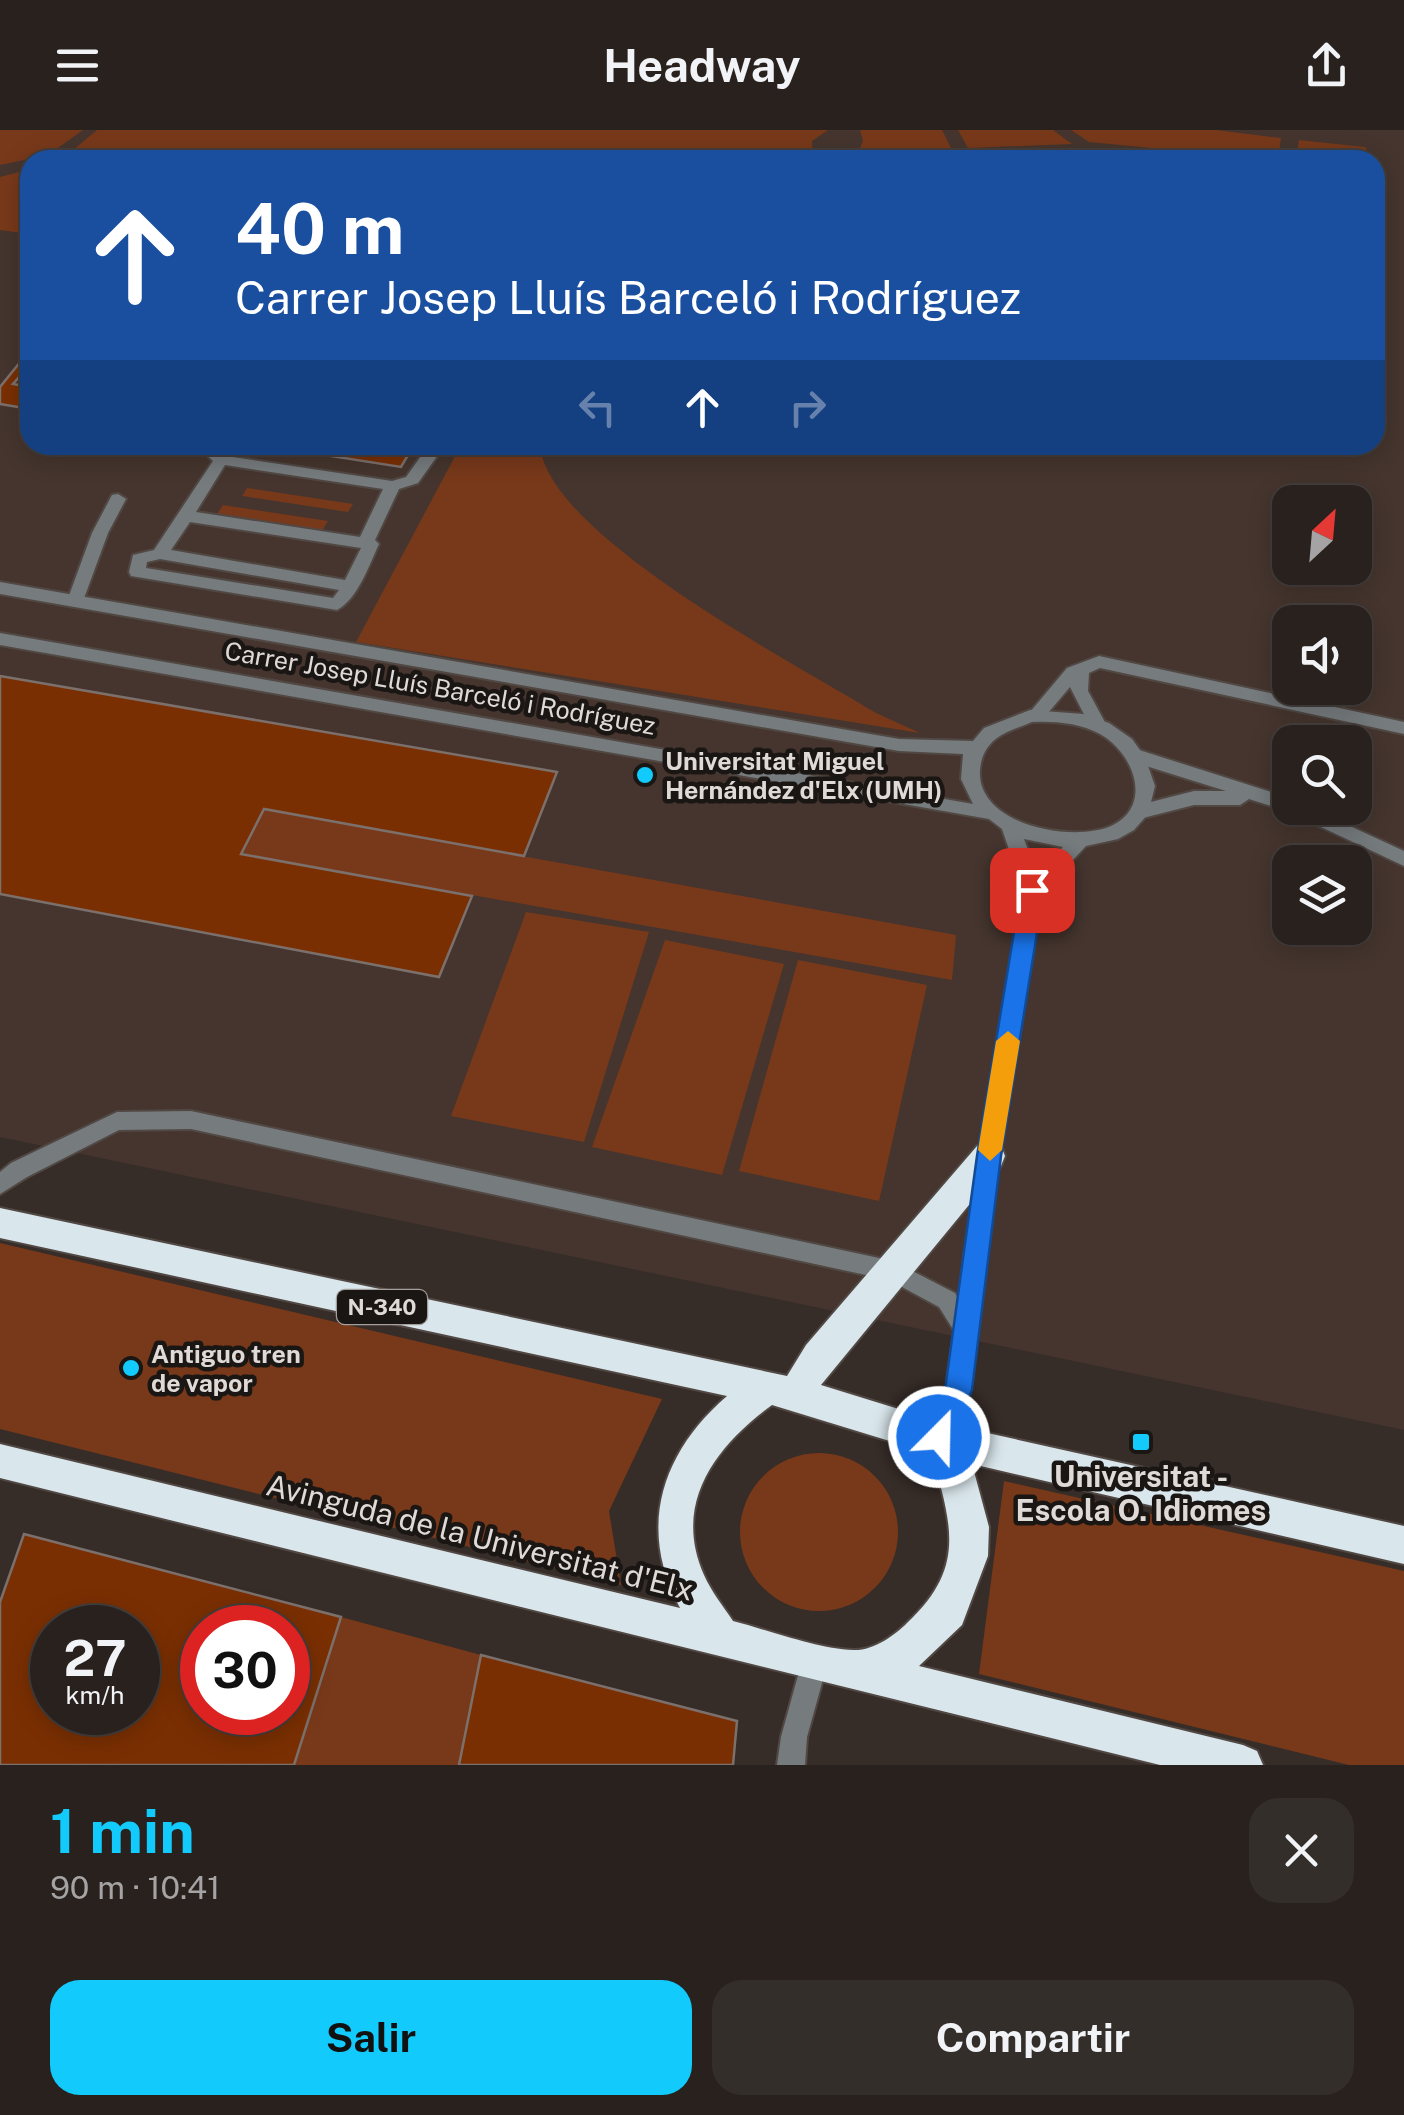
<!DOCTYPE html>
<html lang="es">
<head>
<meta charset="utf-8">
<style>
	:root { --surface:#28211e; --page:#342e2b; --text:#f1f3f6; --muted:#a5a3a4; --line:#443e3c; --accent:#12cafb }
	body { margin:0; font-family:"Public Sans",sans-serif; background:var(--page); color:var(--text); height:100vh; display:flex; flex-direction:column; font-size:38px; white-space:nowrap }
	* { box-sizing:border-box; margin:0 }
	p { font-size:32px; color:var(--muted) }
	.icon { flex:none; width:55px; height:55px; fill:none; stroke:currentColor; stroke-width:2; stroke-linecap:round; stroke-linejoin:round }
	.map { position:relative; height:1635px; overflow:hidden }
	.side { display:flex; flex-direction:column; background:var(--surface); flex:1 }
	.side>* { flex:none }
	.banner { position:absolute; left:20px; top:20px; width:1365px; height:305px; border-radius:30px; box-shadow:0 5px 25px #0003,0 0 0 2px var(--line); background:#1a4fa0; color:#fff; overflow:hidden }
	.needle { width:65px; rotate:26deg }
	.controls { position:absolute; left:1272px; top:355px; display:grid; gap:20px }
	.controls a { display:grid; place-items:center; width:100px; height:100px; border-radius:20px; background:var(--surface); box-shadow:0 5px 25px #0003,0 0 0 2px var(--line); font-size:50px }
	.speed { position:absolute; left:30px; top:1475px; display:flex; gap:20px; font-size:50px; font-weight:700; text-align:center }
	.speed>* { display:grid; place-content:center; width:130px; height:130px; border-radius:50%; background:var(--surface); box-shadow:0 5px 25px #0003,0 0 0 2px var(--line); line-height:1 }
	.speed small { font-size:25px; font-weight:400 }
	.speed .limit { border:15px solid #d22; background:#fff; color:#111 }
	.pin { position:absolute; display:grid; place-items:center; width:85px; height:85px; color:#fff; margin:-42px; border-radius:20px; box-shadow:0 5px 15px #0006 }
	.me { position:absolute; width:110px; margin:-55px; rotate:23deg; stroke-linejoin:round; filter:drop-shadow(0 0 8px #0008) }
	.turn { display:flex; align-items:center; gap:35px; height:210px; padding:0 50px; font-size:45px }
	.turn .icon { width:130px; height:130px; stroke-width:2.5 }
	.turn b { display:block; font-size:70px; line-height:85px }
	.lanes { display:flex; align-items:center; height:95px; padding:0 50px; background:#0003; justify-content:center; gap:50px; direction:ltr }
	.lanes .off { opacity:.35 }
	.round { display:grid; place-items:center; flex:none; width:105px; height:105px; border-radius:30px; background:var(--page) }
	.overview { display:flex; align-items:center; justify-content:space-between; height:170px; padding:0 50px }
	h1 { font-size:60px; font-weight:700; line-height:75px; color:var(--accent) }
	.primary-button { display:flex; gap:20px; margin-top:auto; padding:20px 50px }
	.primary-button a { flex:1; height:115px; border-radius:30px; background:var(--accent); color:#111; font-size:40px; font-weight:700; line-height:115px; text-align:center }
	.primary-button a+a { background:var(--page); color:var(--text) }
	header { display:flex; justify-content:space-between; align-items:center; height:130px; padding:0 50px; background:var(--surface); font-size:45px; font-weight:700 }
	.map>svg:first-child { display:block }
	.built { fill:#45352e; fill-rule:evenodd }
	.green { fill:#78391a }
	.building { fill:#7a2f02; stroke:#7c706c; stroke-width:2.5; fill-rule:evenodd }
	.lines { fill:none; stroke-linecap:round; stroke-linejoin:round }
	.lane-casing { stroke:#514844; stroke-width:4 }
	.street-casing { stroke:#514844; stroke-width:4 }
	.highway-casing { stroke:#514844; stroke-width:4 }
	.lane { fill:#767b7e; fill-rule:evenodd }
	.street { fill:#767b7e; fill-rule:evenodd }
	.highway { fill:#d9e6ec; fill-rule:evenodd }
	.route { fill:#1a73e8; stroke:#114b97; stroke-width:2.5 }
	.slow { fill:#f59e0b }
	.poi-dot { fill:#12cafb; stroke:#1a1614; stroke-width:4 }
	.labels { text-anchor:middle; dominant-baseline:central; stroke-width:9; stroke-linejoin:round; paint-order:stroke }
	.shield { fill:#1a1614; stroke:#a59f9c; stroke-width:2.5 }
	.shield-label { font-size:22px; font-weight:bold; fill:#e0dad7 }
	.street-label { font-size:25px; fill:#e0dad7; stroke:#1a1614 }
	.poi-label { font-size:25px; font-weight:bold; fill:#e0dad7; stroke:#1a1614; text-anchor:start }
	.near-poi-label { font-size:30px; font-weight:bold; fill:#e0dad7; stroke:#1a1614 }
	.near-street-label { font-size:30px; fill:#e0dad7; stroke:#1a1614 }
</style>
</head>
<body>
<header><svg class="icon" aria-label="menu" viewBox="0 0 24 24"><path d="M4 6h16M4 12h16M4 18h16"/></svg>Headway<svg class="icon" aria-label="share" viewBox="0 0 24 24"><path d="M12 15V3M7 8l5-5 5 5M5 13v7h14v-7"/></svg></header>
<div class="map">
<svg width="1404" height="1635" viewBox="0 0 1404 1635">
	<rect width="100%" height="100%" fill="#362c28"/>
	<path class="built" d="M0 0H1404V1300L0 1007ZM30 30H1375V315H30ZM1290 372H1355V438H1290ZM1290 492H1355V558H1290ZM1290 612H1355V678H1290ZM1290 732H1355V798H1290Z"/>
	<g class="green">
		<path d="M0 0H83L48 25 0 35Z"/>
		<path d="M97 0H828L812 11 813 30H61Z"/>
		<path d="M860 0H942L957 30H855L863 11Z"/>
		<path d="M958 0H1053L1072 14 968 18Z"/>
		<path d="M1071 0H1216L1281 8 1278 30 1089 12Z"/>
		<path d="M1299 10 1365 17 1373 30H1296Z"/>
		<path d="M30 39V104L0 100V47Z"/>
		<path d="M461 315H540C547 405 798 535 876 583L920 603 356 512Z"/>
		<path d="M247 358 353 374 348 382 242 366Z"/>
		<path d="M223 375 328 391 322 401 217 384Z"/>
		<path d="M264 679 956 805 952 850 241 724Z"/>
		<path d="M526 782 649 802 584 1012 451 986Z"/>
		<path d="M665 810 784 834 722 1045 592 1017Z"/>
		<path d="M798 830 927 855 879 1071 739 1041Z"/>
		<path d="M0 1113 662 1269 609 1381 621 1455 0 1299Z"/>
		<circle cx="819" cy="1402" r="79"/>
		<path d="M1004 1351 1404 1441V1635H1349L979 1544Z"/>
		<path d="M341 1487 481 1525 459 1635H294Z"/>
	</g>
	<g class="building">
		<path d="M30 220V247L21 245 13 254 30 257V279L0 274V257Z"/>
		<path d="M261 315H414L401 337Z"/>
		<path d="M0 546 557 642 524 726 264 679 241 724 472 766 439 847 0 764Z"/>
		<path d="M24 1404 341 1487 294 1635H0V1472ZM52 1498H138V1582H52ZM202 1498H288V1582H202Z"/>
		<path d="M481 1525 737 1591 733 1635H459Z"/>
	</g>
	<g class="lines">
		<g class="lane-casing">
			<g id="lane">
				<path d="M118 364 126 369 108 403 83 471 81 475H69L67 471 92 403 112 365Z"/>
				<path d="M1099 526 1404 592V604L1100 538 1089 543 1088 561 1107 596 1104 600H1092L1070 557 1042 590H1030L1027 586 1030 582 1067 538Z"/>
				<path d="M1136 619 1290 668V678H1311L1404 721V736L1287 681 1249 669 1240 675H1194L1139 689 1132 687 1130 682 1132 677 1139 675 1194 661H1226L1130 631 1127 626 1130 621Z"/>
				<path d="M191 981 893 1131 955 1163 976 1197 972 1204 964 1208 956 1204 939 1177 889 1150 191 999 119 1000 27 1047 0 1064V1042L11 1033 117 982Z"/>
			</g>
		</g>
		<g class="street-casing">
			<g id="street">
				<path d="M214 315 226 326 392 351 406 347 429 315H445L418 353 399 359 375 410 379 414C369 435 358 469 337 480L131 446 129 442 133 425 154 420 213 331 198 316ZM225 335 383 359 360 407 196 382ZM190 392 361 418 345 450 171 420ZM160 429 339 460 333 468 146 438 147 432Z"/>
				<path d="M0 452 899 609 973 611 984 598 1030 580 1083 584 1109 593 1132 609 1145 627 1155 656 1148 684 1134 700 1118 709 1086 716 1042 763 1000 1026 970 1260 948 1315 939 1318 930 1315 927 1307 946 1260 978 1026 1023 760 1002 699 989 689 0 515V503L973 674 961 649 963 624 899 621 0 464ZM1032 592C1056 591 1079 593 1100 604 1134 623 1154 676 1111 696 1072 713 976 695 980 640 981 627 986 616 997 608 1006 601 1021 597 1032 592ZM1024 709 1063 717 1037 744Z"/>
				<path d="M815 1518 824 1522 828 1531 807 1607 805 1635H777L781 1607 802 1531 806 1522Z"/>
			</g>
		</g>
		<g class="highway-casing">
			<path id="highway" d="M989 1012 1001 1016 1005 1026 1001 1036 821 1255 947 1294 1404 1396V1434L972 1334 989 1397 988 1426 962 1495 919 1536 1243 1615 1257 1621 1263 1635H1160L0 1348V1314L680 1478C637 1398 661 1323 727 1266L0 1108V1078L787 1246 806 1215 977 1016ZM772 1275 932 1324C951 1395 967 1437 907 1493 894 1506 873 1521 853 1520 818 1519 768 1500 733 1491 723 1476 711 1461 704 1445 672 1373 716 1316 772 1275Z"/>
		</g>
		<use href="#lane" class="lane"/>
		<use href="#street" class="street"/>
		<use href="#highway" class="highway"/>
	</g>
	<path class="route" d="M1032 752 1044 760 1001 1026 972 1260 949 1316 939 1320 929 1316 925 1307 945 1260 977 1026 1021 760Z"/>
	<path class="slow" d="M1008 901 1020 911 1002 1020 990 1031 978 1020 996 911Z"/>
	<g class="poi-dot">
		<circle cx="645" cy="645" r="10"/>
		<circle cx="131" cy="1238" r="10"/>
		<rect x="1131" y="1302" width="20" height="20" rx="5"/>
	</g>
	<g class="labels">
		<rect class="shield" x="337" y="1160" width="90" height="34" rx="8"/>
		<g class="shield-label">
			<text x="382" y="1177">N-340</text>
		</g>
		<g class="street-label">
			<text transform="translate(440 558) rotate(10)">Carrer Josep Lluís Barceló i Rodríguez</text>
		</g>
		<g class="poi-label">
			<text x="665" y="631">Universitat Miguel<tspan x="665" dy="29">Hernández d'Elx (UMH)</tspan></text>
			<text x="151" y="1224">Antiguo tren<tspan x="151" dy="29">de vapor</tspan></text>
		</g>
		<g class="near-poi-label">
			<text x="1141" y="1346">Universitat -<tspan x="1141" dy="34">Escola O. Idiomes</tspan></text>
		</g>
		<g class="near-street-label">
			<text transform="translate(480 1407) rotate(14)">Avinguda de la Universitat d'Elx</text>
		</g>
	</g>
</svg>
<div class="controls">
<a><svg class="needle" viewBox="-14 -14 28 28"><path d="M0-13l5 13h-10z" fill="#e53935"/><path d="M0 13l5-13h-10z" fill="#a5a3a4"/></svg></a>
<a><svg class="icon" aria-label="sound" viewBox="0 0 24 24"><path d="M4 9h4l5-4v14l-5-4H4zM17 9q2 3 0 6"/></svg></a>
<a><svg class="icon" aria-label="search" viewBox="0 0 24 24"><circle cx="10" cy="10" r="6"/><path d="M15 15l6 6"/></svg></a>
<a><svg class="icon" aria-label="layers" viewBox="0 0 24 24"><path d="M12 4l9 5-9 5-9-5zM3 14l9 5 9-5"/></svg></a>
</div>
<div class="speed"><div>27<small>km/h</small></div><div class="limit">30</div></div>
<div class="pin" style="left:1032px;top:760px;background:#d93025"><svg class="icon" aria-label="arrive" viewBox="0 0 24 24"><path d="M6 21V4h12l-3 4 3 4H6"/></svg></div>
<svg class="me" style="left:939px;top:1307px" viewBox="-20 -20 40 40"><circle r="17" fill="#1a73e8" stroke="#fff" stroke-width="3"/><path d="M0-11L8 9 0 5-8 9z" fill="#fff"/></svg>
<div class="banner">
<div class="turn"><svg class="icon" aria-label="ahead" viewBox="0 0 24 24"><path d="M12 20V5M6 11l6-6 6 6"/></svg><div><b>40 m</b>Carrer Josep Lluís Barceló i Rodríguez</div></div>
<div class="lanes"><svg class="icon off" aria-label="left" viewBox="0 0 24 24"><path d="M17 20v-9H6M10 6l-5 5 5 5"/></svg><svg class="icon" aria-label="ahead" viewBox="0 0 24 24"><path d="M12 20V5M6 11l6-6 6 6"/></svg><svg class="icon off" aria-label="right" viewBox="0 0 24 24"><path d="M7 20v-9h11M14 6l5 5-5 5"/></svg></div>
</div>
</div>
<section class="side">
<div class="overview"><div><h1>1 min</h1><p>90 m · 10:41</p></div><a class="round"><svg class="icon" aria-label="close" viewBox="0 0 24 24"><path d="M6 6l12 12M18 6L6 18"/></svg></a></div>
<div class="primary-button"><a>Salir</a><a>Compartir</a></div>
</section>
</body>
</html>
